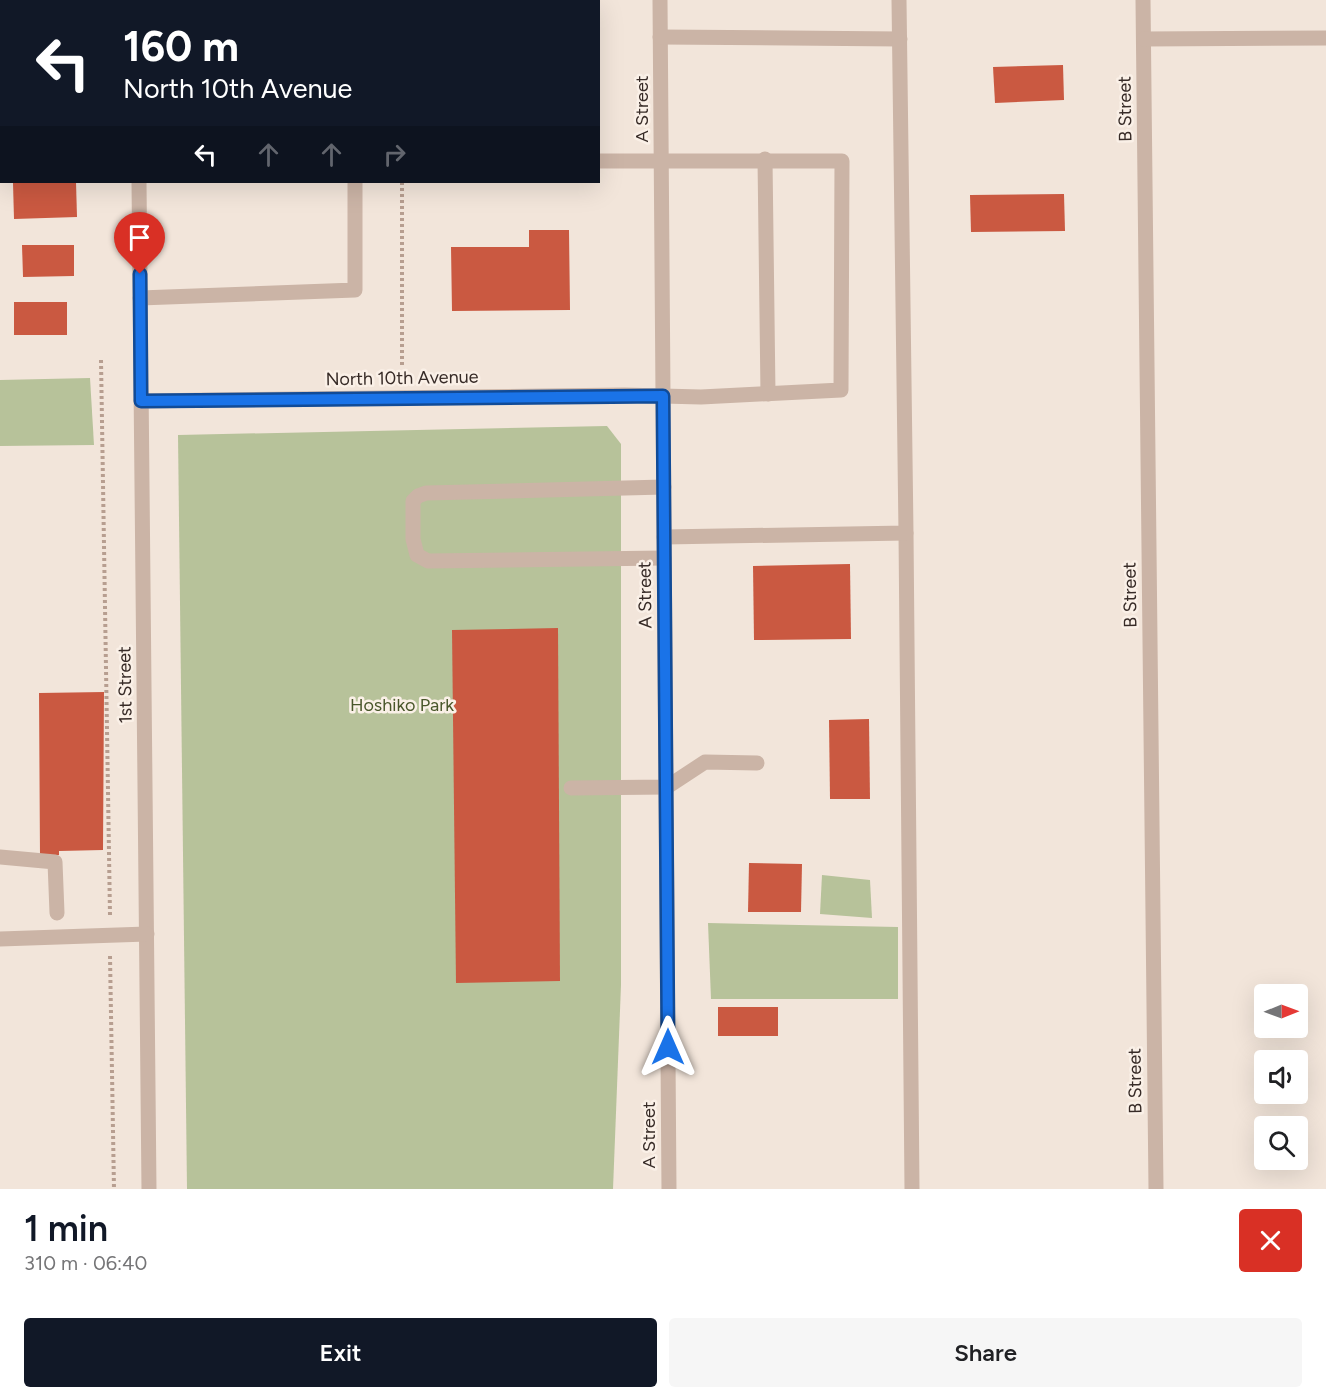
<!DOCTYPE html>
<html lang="en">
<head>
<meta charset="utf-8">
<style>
	:root { --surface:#fff; --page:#f6f6f6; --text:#202124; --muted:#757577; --accent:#111827 }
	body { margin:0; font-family:Figtree,sans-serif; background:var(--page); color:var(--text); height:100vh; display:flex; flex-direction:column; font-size:22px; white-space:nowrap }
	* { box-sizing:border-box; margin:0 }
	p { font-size:20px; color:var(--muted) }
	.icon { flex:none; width:33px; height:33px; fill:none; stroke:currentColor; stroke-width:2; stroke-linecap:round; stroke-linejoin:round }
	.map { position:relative; height:1189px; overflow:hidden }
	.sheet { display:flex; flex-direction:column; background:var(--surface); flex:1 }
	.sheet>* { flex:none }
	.guide { position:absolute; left:0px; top:0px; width:600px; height:183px; box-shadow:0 6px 24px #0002; background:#111827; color:#fff; overflow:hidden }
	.needle { width:39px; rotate:89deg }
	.tools { position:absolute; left:1254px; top:984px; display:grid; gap:12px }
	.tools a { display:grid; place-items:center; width:54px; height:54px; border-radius:6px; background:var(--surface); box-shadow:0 6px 24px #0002; font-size:30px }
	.pin { position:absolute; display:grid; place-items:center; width:51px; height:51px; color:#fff; margin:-62px -26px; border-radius:50% 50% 50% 0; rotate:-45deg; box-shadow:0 0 6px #0007 }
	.pin .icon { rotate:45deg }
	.me { position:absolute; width:66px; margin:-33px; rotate:0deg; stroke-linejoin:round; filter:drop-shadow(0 0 4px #0008) }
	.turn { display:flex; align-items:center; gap:21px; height:126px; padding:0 24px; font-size:27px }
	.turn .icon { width:78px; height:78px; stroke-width:2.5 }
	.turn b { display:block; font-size:42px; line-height:51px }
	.lanes { display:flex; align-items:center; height:57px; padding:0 24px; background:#0003; justify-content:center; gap:30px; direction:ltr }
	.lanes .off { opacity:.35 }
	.round { display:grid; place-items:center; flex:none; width:63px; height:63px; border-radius:6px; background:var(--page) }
	.head { display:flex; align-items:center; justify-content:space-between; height:102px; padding:0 24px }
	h1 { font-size:36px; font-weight:600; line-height:45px; color:var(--accent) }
	.button { display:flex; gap:12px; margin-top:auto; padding:12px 24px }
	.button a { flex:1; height:69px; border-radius:6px; background:var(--accent); color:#fff; font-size:24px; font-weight:600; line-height:69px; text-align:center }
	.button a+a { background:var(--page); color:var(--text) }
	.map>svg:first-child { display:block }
	.green { fill:#b7c29a }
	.building { fill:#ca5941 }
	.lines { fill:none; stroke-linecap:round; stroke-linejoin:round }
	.path { stroke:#b79e90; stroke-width:4; stroke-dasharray:3 3; stroke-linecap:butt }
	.minor { stroke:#cbb4a6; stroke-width:15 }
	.route-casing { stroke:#114b97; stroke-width:15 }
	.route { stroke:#1a73e8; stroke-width:10 }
	.labels { text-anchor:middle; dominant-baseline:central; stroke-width:5; stroke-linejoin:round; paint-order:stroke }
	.street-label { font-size:18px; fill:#372b27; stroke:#faf0e7 }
	.park-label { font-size:18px; fill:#49562a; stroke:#faf0e7 }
</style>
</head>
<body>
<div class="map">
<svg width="1326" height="1189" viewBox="0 0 1326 1189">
	<rect width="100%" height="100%" fill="#f2e5da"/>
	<g class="green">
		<path d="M90 378 94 445 0 446V380Z"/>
		<path d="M607 426 621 444V985L613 1189H187L178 435Z"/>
		<path d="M822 875 870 880 872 918 820 914Z"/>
		<path d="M708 923 898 927V999H711Z"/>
	</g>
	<g class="building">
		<path d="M1063 65 1064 100 995 103 993 67Z"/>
		<path d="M76 182 77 217 14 219 13 183Z"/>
		<path d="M1064 194 1065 231 971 232 970 195Z"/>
		<path d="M529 230H569L570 310 452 311 451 247H529Z"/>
		<path d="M22 245H74V276L23 277Z"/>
		<rect x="14" y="302" width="53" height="33"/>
		<path d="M850 564 851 639 754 640 753 566Z"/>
		<path d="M558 628 560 981 456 983 452 630Z"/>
		<path d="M104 692 103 850 59 851V855H40L39 693Z"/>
		<path d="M869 719 870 799H830L829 720Z"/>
		<path d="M749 863 802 864 801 912H748Z"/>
		<rect x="718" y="1007" width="60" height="29"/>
	</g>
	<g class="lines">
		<g class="path">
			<path d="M401 0V2"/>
			<path d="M402 182V366"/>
			<path d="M101 360 110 915"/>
			<path d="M110 956 114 1189"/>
		</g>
		<g class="minor">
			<path d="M138 0V2"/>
			<path d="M660 0 669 1189"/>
			<path d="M1143 0 1156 1189"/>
			<path d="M660 37 900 39"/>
			<path d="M1144 39 1326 38"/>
			<path d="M765 159 768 394"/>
			<path d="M139 182 149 1189"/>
			<path d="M140 298 355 290V182"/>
			<path d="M141 401 624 395 701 397 841 390 842 161H598"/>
			<path d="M664 487 426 493 418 496 413 501V539L417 555 428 561 664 558"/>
			<path d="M906 533 912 1189"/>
			<path d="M664 537 906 533 899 0"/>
			<path d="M571 788 667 787 705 762 757 763"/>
			<path d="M0 857 55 862 57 913"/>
			<path d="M0 939 147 934"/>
		</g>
	</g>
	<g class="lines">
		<g class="route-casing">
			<path id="route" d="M140 274 141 401 663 396 668 1047"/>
		</g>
		<use href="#route" class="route"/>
	</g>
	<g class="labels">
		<g class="street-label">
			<text transform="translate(642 109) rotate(-90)">A Street</text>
			<text transform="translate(1125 109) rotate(-91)">B Street</text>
			<text transform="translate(402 378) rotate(-1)">North 10th Avenue</text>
			<text transform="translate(645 595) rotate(-91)">A Street</text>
			<text transform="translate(1130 595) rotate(-91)">B Street</text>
			<text transform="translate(125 685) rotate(-91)">1st Street</text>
			<text transform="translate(1135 1081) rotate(-91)">B Street</text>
			<text transform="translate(649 1135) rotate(-90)">A Street</text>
		</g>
		<g class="park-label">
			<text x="402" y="705">Hoshiko Park</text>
		</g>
	</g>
</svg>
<div class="tools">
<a><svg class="needle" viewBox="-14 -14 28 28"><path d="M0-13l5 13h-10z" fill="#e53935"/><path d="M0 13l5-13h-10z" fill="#757577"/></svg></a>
<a><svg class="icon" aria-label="sound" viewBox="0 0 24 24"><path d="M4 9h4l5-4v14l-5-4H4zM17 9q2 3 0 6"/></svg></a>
<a><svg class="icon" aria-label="search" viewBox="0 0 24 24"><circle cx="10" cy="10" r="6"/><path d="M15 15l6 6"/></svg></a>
</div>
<div class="pin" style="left:140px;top:274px;background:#d93025"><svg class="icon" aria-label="arrive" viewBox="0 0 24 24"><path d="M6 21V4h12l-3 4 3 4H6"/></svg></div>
<svg class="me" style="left:668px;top:1047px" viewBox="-20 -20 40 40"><path d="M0-17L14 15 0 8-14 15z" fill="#1a73e8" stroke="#fff" stroke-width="4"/></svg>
<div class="guide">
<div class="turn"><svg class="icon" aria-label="left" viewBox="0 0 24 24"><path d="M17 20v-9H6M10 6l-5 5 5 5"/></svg><div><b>160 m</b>North 10th Avenue</div></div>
<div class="lanes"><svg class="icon" aria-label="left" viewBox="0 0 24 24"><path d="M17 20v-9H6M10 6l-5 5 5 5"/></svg><svg class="icon off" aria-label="ahead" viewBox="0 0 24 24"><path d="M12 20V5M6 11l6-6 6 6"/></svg><svg class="icon off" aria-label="ahead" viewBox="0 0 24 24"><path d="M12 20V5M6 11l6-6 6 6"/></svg><svg class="icon off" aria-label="right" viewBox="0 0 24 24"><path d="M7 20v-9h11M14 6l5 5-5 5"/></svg></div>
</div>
</div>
<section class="sheet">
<div class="head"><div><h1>1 min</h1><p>310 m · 06:40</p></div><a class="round" style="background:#d93025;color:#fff"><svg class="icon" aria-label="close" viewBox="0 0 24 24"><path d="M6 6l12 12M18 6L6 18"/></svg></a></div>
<div class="button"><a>Exit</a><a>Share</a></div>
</section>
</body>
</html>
